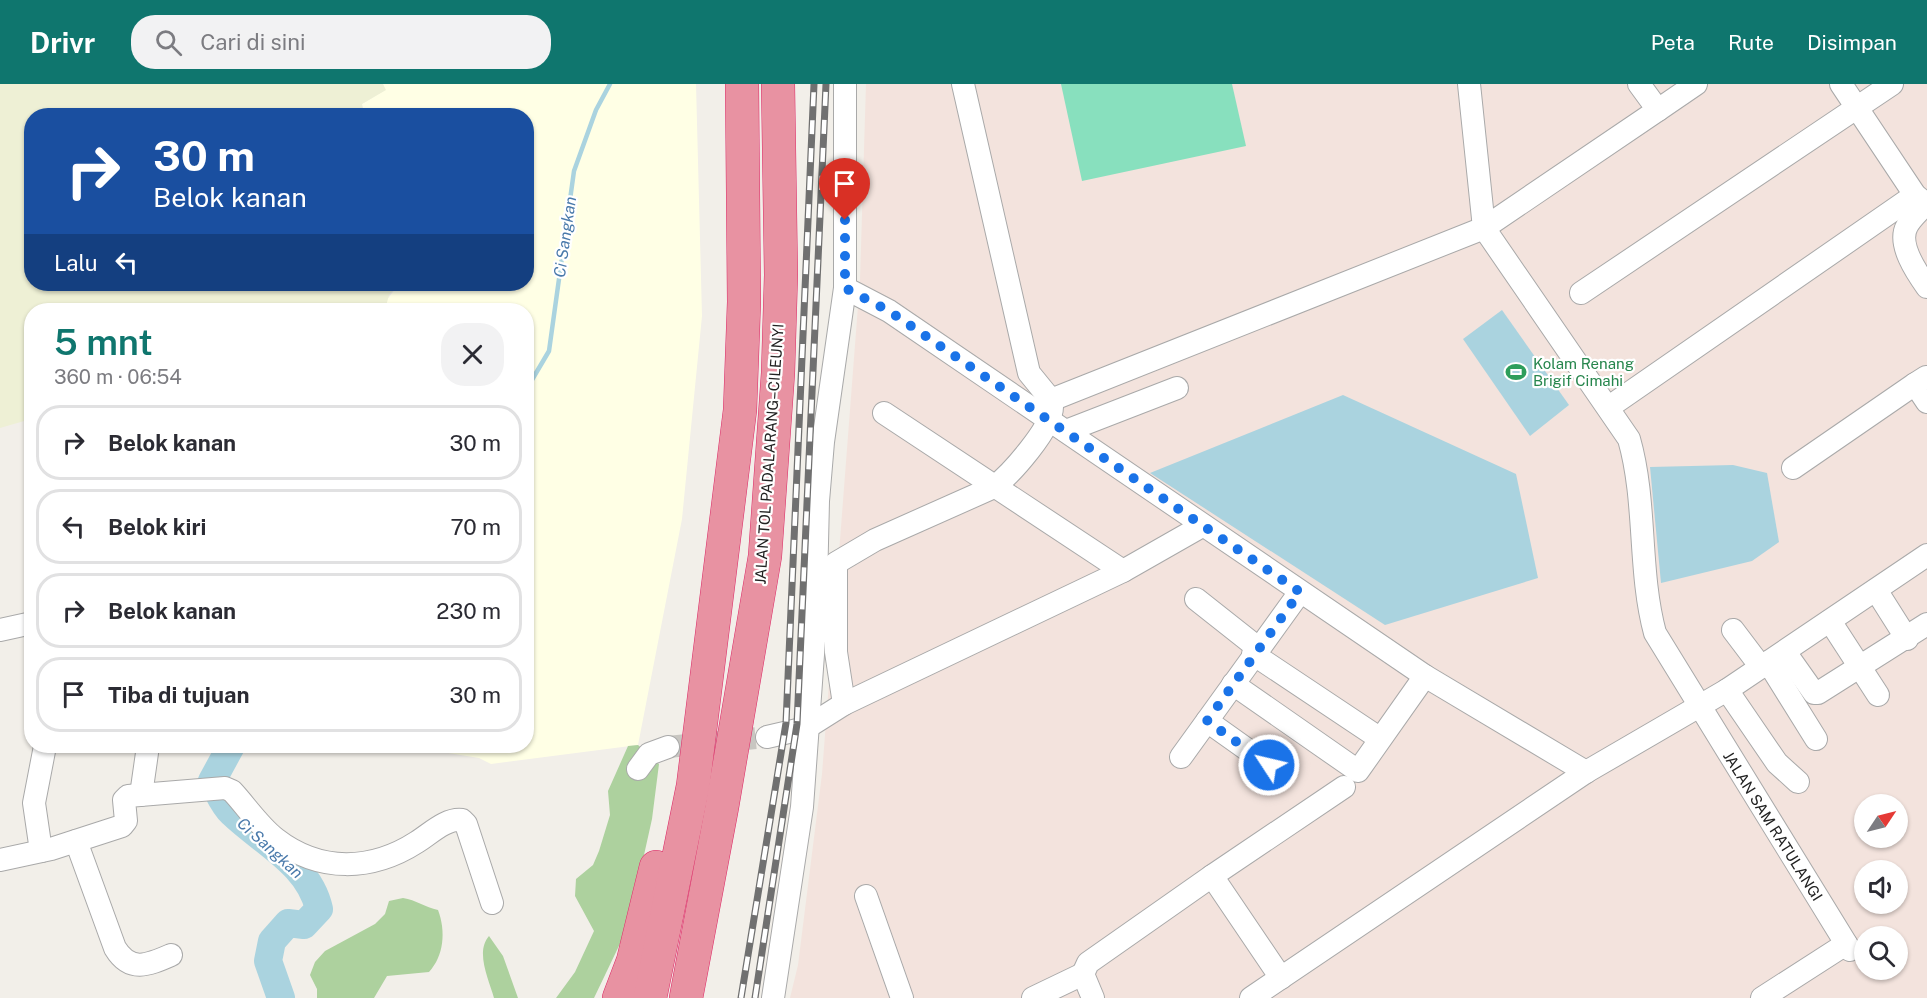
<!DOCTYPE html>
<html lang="id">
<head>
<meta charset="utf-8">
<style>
	:root { --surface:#fff; --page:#f2f2f3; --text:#2b2b33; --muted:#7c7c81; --line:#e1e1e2; --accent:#0f766e }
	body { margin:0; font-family:"Public Sans",sans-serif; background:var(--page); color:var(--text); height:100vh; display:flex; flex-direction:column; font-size:22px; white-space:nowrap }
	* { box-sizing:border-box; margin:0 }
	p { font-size:20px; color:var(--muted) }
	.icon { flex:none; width:33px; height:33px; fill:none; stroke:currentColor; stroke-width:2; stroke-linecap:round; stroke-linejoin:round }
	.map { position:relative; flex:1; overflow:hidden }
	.panel { position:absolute; left:24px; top:219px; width:510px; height:450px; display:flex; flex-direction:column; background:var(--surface); border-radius:24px; box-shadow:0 2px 4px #0004 }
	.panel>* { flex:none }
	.hud { position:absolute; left:24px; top:24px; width:510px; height:183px; border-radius:24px; box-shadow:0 2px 4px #0004; background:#1a4fa0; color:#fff; overflow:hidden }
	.needle { width:39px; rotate:55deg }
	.buttons { position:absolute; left:1854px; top:710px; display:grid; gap:12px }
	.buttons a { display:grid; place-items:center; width:54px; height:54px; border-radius:50%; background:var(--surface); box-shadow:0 2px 4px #0004; font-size:30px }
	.pin { position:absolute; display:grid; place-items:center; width:51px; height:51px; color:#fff; margin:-62px -26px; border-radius:50% 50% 50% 0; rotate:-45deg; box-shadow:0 0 6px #0007 }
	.pin .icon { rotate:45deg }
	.me { position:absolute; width:66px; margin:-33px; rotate:305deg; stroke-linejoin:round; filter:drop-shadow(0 0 4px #0008) }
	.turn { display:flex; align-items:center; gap:21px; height:126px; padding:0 30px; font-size:27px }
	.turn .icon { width:78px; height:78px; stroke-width:2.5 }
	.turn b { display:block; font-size:42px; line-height:51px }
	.then { display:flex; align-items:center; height:57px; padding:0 30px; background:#0003; gap:12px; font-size:22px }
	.round { display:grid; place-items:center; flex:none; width:63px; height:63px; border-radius:24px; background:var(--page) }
	.head { display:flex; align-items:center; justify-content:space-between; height:102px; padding:0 30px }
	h1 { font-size:36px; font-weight:600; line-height:45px; color:var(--accent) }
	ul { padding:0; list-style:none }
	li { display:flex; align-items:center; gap:18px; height:75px; margin:0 12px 9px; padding:0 18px; border:3px solid var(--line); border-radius:24px }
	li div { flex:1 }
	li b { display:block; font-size:22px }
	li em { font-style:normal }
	header { display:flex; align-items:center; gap:36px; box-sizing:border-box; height:84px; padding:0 30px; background:var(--accent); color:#fff }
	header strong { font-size:28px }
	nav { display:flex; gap:33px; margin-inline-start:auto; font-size:21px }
	.search { width:420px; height:54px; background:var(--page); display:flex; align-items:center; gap:15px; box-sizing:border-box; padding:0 21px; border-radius:24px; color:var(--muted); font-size:22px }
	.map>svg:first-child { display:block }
	.education { fill:#ffffe5 }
	.military { fill:#f3e3dd; fill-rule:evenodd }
	.farmland { fill:#eef0d5 }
	.forest { fill:#add19e }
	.pitch { fill:#88e0be }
	.water { fill:#aad3df }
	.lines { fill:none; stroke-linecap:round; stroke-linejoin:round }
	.stream { stroke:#aad3df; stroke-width:4.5 }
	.river { stroke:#aad3df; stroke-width:28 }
	.minor-tunnel { stroke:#c8c6c1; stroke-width:22; stroke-dasharray:22 11; stroke-linecap:butt }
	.minor-casing { stroke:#a9a9a9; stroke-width:24 }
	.highway-casing { stroke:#dc2a67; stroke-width:34 }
	.minor { stroke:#fff; stroke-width:22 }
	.highway { stroke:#e892a2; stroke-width:33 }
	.rail-casing { stroke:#707070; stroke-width:7 }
	.rail { stroke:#fff; stroke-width:4.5; stroke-dasharray:14; stroke-linecap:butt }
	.route { stroke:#1a73e8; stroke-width:10; stroke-dasharray:0 18 }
	.labels { text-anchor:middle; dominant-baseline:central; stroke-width:4.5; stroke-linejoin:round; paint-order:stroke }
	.leisure-label { font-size:15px; fill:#27864d; stroke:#fff; text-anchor:start }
	.street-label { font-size:15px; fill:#222; stroke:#fff }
	.water-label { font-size:16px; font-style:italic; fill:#4a7aab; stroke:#fff }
</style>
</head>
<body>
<header>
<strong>Drivr</strong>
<div class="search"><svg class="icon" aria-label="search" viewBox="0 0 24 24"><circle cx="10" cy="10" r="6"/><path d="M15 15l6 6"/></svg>Cari di sini</div>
<nav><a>Peta</a><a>Rute</a><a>Disimpan</a></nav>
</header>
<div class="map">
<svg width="1927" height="914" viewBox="0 0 1927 914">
	<rect width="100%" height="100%" fill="#f2efe9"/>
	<path class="education" d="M383 0H696L702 232 682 435 638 661 491 680 479 674 442 668 439 662H526V226H385L386 217 399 200H526V32L364 31 362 20 385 6Z"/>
	<path class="military" d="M866 0H1927V914H790L798 881 822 690 860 196ZM1864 720H1898V753H1864ZM1864 786H1898V819H1864ZM1864 852H1898V885H1864Z"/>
	<path class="farmland" d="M0 0H383L386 6 362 20 364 31 32 32V200H399L389 211 385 226H32L31 335 0 344Z"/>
	<g class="forest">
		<path d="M638 661 659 680 652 735 628 843 594 914H556L575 888 594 847 575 812 576 795 593 781 599 767 610 731 608 707 628 662Z"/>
		<path d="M403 814C416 816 425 823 438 826 446 847 444 872 429 888L387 892 374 914H317V905L310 891 315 878 325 867 375 840 385 830 389 817Z"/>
		<path d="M489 852 503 872 518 914H494C489 896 475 868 489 852Z"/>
	</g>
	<path class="pitch" d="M1061 0H1232L1246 62 1082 97Z"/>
	<g class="water">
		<path d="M1502 226 1569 321 1530 352 1463 255Z"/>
		<path d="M1343 311 1516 390 1538 494 1385 541 1150 389Z"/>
		<path d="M1733 381 1767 389 1779 458 1752 477 1661 499 1650 383Z"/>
	</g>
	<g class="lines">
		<path class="stream" d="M526 306 549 267 574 87 596 26 610 0"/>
		<path class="river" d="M231 662 212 697C218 707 223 721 232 729 263 759 309 780 319 825L304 841 288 839 272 857 268 877 281 914"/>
		<path class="minor-tunnel" d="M668 663 767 653"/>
		<g class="minor-casing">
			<g id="minor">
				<path d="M845 0V204L889 227 1425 592 1586 688"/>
				<path d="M963 0 1029 289 1051 316 1484 144 1658 26 1639 0"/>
				<path d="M1469 0 1484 144 1629 355C1647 418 1638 486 1655 549L1850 866"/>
				<path d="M1841 0 1915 111 1926 120"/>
				<path d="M1658 26 1696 0"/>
				<path d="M1926 120C1919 127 1911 134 1907 142 1897 160 1917 189 1927 203"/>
				<path d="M1581 209 1892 0"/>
				<path d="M1926 293 1915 300 1927 318"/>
				<path d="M1609 323 1915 111"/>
				<path d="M884 329 1123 487"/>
				<path d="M1066 347 1177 304"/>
				<path d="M1793 384 1915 300"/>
				<path d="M1876 506 1907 555"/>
				<path d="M1196 515 1258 564"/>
				<path d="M1830 537 1878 611"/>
				<path d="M0 546 32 539"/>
				<path d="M1733 546 1761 583"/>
				<path d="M1785 568 1814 609H1818L1927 540"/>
				<path d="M1253 570 1379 654"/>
				<path d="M1768 578 1816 655"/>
				<path d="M1233 600 1358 687 1425 592"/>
				<path d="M1727 606 1777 679 1798 698"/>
				<path d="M844 620 1123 487 1202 442"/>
				<path d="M767 653 806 644 844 620 836 568V479L875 456 994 403C1011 390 1052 344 1052 323"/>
				<path d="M1181 673 1207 637"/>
				<path d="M1269 681 1207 637 1300 508"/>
				<path d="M638 685 649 670 668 663"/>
				<path d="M141 711 148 662"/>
				<path d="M76 757 115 864C130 889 148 881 171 871"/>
				<path d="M41 767 34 719 45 662"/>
				<path d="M0 776 51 765 122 742 126 737 124 716 128 712 225 704 232 707C246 722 259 742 276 755 320 789 372 787 417 758 430 750 446 734 462 736L466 740 492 819"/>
				<path d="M866 812 902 914"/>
				<path d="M1281 894 1212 792 1344 703"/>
				<path d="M773 914 802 723 815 543 818 417 823 358 845 204"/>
				<path d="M1033 914 1083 890"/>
				<path d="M1093 914 1083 890 1088 879 1212 792"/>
				<path d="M1251 914 1586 688 1727 606 1927 471"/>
				<path d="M1762 914 1846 860"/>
			</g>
		</g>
		<g class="highway-casing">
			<g id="highway">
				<path d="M619 914 633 877 656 783"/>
				<path d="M650 914 693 702 740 326 744 218 742 0"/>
				<path d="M686 914 722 723 765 472 778 289 781 191 778 0"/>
			</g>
		</g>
		<use href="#minor" class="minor"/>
		<use href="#highway" class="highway"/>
		<g class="rail-casing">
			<g id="rail">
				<path d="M741 914 786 639 814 0"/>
				<path d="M755 914 797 640 826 0"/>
			</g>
		</g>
		<use href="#rail" class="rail"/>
	</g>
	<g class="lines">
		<path class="route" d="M845 136V204L889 227 1300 508 1207 637 1269 681"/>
	</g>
	<defs>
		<g id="stadium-bare" transform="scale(1.62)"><path d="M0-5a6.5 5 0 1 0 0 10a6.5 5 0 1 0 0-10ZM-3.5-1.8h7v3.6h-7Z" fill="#2e9e5b" stroke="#fff" stroke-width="2.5" paint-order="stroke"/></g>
	</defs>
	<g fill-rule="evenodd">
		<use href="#stadium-bare" x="1516" y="288"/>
	</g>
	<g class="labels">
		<g class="leisure-label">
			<text x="1533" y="279">Kolam Renang<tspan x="1533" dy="17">Brigif Cimahi</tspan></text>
		</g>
		<g class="street-label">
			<text transform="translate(769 370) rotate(-86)">JALAN TOL PADALARANG–CILEUNYI</text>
			<text transform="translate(1773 742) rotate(58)">JALAN SAM RATULANGI</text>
		</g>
		<g class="water-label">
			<text transform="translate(565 153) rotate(-82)">Ci Sangkan</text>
			<text transform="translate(270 764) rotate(42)">Ci Sangkan</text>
		</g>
	</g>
</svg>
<div class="buttons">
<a><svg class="needle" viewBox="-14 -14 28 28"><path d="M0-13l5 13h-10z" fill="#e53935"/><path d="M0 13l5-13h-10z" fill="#7c7c81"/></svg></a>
<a><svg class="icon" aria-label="sound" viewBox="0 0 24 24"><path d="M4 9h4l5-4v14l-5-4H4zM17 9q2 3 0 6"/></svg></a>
<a><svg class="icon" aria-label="search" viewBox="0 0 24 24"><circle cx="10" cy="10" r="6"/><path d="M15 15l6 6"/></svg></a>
</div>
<div class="pin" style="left:845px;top:136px;background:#d93025"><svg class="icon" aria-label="arrive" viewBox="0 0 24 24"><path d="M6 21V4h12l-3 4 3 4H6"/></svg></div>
<svg class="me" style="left:1269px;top:681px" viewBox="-20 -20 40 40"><circle r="17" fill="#1a73e8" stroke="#fff" stroke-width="3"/><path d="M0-11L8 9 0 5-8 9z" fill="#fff"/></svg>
<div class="hud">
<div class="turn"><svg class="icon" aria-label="right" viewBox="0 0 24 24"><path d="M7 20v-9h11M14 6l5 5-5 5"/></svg><div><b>30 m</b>Belok kanan</div></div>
<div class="then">Lalu<svg class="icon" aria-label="left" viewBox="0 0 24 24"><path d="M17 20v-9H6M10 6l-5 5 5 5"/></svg></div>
</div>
<section class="panel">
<div class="head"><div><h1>5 mnt</h1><p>360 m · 06:54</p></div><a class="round"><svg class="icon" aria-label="close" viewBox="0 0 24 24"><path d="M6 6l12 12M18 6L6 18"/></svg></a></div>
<ul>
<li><svg class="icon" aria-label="right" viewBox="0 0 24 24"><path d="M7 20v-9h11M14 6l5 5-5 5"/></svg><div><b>Belok kanan</b></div><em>30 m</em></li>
<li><svg class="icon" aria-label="left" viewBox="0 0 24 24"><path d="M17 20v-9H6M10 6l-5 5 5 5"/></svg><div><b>Belok kiri</b></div><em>70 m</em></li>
<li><svg class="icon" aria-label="right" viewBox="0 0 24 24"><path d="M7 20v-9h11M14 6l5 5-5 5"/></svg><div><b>Belok kanan</b></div><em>230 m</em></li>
<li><svg class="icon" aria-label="arrive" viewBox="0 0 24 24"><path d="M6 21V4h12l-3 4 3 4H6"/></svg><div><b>Tiba di tujuan</b></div><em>30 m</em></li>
</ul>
</section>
</div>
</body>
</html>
